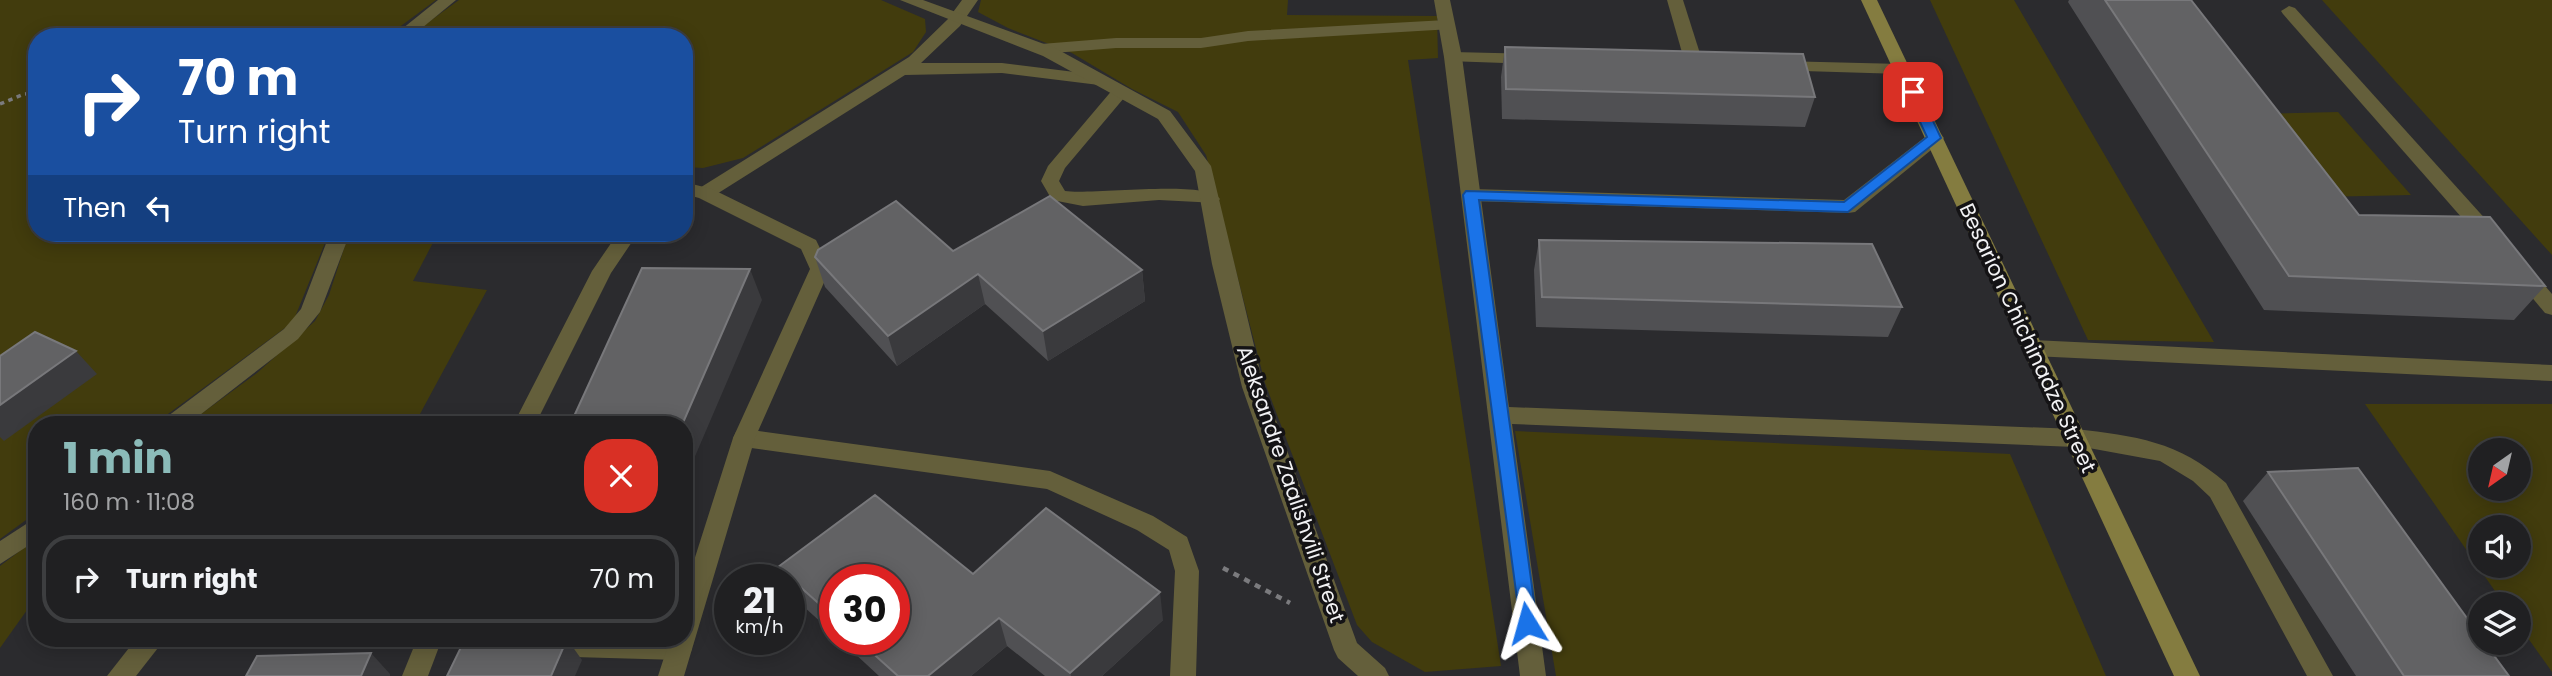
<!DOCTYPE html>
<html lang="en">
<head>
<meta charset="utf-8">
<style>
	:root { --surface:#202022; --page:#2d2d2f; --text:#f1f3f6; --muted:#a2a3a5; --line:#3d3e40; --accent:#8bbbb9 }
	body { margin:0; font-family:Poppins,sans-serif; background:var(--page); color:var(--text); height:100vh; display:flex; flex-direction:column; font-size:26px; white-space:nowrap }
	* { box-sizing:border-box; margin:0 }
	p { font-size:23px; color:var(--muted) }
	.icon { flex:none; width:38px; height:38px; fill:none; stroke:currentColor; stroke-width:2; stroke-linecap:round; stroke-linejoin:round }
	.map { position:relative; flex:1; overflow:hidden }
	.drawer { position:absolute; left:28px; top:416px; width:665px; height:231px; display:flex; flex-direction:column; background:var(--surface); border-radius:28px; box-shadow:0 4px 18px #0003,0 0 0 2px var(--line) }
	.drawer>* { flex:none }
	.hud { position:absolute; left:28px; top:28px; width:665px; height:214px; border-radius:28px; box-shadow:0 4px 18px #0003,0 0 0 2px var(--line); background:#1a4fa0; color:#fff; overflow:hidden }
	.needle { width:46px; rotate:214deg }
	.buttons { position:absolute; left:2468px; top:438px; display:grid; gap:14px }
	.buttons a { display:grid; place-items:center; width:63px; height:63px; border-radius:50%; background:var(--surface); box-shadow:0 4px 18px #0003,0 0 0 2px var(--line); font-size:35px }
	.speed { position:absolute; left:714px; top:564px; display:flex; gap:14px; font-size:35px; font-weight:700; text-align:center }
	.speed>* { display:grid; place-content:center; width:91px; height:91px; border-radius:50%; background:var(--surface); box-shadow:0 4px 18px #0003,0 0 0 2px var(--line); line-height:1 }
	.speed small { font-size:18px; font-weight:400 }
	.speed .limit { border:10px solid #d22; background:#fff; color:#111 }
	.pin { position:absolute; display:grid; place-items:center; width:60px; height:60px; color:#fff; margin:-30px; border-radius:14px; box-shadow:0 4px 10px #0006 }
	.me { position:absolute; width:77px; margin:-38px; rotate:352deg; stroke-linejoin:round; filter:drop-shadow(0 0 5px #0008) }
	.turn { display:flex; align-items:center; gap:24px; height:147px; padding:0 35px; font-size:32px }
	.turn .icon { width:91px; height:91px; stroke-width:2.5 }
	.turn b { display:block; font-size:49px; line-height:60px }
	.then { display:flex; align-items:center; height:66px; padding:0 35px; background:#0003; gap:14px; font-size:26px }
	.round { display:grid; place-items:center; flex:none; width:74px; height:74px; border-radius:28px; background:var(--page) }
	.head { display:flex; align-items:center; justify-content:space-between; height:119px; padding:0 35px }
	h1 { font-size:42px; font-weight:700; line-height:52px; color:var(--accent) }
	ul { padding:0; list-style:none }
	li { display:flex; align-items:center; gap:21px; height:88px; margin:0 14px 10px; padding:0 21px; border:4px solid var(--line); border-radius:28px }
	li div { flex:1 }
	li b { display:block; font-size:26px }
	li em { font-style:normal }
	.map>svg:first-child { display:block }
	.green { fill:#423c0d; fill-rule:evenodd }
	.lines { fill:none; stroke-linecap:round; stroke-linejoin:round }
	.path-far1 { stroke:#7b7b7e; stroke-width:3.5; stroke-dasharray:4.5 4.5; stroke-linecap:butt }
	.path { stroke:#7b7b7e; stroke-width:4.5; stroke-dasharray:6 6; stroke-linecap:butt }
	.lane { fill:#645f3b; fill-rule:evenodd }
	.street { fill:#645f3b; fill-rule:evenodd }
	.secondary { fill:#847c40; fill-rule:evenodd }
	.wall { fill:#505053 }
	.shaded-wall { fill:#3a3a3d }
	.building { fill:#626264; stroke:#78787b; stroke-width:2 }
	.route { fill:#1a73e8; stroke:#114b97; stroke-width:2 }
	.labels { text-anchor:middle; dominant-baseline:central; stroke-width:7; stroke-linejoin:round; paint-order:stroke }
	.street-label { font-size:21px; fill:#f2f2f4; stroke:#141315 }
</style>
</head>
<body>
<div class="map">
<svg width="2552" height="676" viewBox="0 0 2552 676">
	<rect width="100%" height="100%" fill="#2b2b2e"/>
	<g class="green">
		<path d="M0 0H436L386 37H37V233H329L293 322 153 425H37V512L0 539Z"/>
		<path d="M459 0H881L925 19 926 32 913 52 743 158 703 168 684 167V37H408Z"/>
		<path d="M981 0H1288L1287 15 1437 16 1438 58 1408 60 1501 666 1425 672 1372 642 1357 625 1265 383 1206 155 1178 112 1132 89 1072 53 1008 28 978 12Z"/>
		<path d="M1930 0H2014L2214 342 2088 340Z"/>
		<path d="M2323 0H2552V255L2322 0Z"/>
		<path d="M2338 112 2411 195 2319 197 2251 114Z"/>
		<path d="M349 233H438L413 281 487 290 414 425H186L257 373 315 321 329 295Z"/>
		<path d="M2365 404H2552V672L2518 624V604H2504ZM2480 450H2518V488H2480ZM2480 527H2518V565H2480Z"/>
		<path d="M1515 431 2010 454 2106 676H1556Z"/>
		<path d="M37 538V596L0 648V566Z"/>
	</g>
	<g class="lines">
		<path class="path-far1" d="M0 104 24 94 37 93"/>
		<path class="path" d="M1223 568 1290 603"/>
		<g class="lane">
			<path d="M438 0H456L411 37H392Z"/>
			<path d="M962 0H978L960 26 921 63H1002L1099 75 1108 80 1099 85 1002 73 905 75 712 197H698L696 193 698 189 909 57 948 19Z"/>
			<path d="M1667 0H1683L1703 63 1700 67H1688L1685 63Z"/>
			<path d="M2289 6 2295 8 2498 233 2501 238 2498 243H2484L2283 14 2281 11Z"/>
			<path d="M1446 20 1452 21V29L1248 41 1201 48H1116L1041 54 1033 49 1041 44 1116 38H1201L1248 31Z"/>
			<path d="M1453 52 1531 54 1540 59 1531 64 1447 61 1444 57 1447 53Z"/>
			<path d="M1780 61 1902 64 1911 69 1902 74 1774 70 1771 66 1774 62Z"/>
			<path d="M1120 87 1129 92 1065 168 1059 181 1065 191C1093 195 1207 179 1220 199L1217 203 1159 200 1083 206 1052 200 1041 181 1048 166 1114 88Z"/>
			<path d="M1935 132 1941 134 1944 138 1941 142 1855 212 1848 213 1471 201 1461 195 1471 189 1844 200 1929 134Z"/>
			<path d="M618 233H638L611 273 535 425H513L592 271Z"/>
			<path d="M2522 265 2529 267 2552 294V315L2545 313 2515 277 2512 272 2515 267Z"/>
			<path d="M2033 340 2552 365V381L2033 356 2026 354 2022 348 2026 342Z"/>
			<path d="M744 429 1050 471 1153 516 1187 537 1199 571 1196 676H1170L1175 571 1169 550 1137 530 1047 489 744 447 736 444 733 438 736 432Z"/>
			<path d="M2075 429C2136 436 2178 441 2226 483L2333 676H2307L2210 497 2193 481 2160 461 2067 444 2064 438 2067 432Z"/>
			<path d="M136 639H165L136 676H107Z"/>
			<path d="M417 639H442L428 676H402Z"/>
			<path d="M533 639H681L688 641 692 649 688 657 679 660 574 657 537 647Z"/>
		</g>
		<g class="street">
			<path d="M900 0H923L1055 48 1170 111 1211 166 1264 387 1357 643 1385 668 1389 676H1358L1338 658 1334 650 1242 387 1212 264 1195 171 1158 119 1043 56Z"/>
			<path d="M1434 0H1450L1462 57 1509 407 2075 429 2083 432 2086 438 2083 444 2075 447 1512 424 1546 676H1520L1444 57Z"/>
			<path d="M684 182 712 189 816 240 830 269 755 438 684 676H658L670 639H684V592L733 438 810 269 801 249 699 198 684 194Z"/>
			<path d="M330 233H350L320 312 298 339 187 425H161L164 419 284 329 301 309Z"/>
			<path d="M37 517V540L0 564V541Z"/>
		</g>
		<path class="secondary" d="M1861 0H1877L2200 676H2174Z"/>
	</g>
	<g class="wall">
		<path d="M2069 0H2191L2359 215 2545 286 2514 320 2264 310 2068 2Z"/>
		<path d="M1505 47 1815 97 1805 127 1502 119 1501 77Z"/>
		<path d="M1539 240 1902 307 1888 337 1536 327 1534 270Z"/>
		<path d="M953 251 1142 270 1145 301 1048 361 985 304 897 366 825 287 815 257Z"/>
		<path d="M2268 472 2509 676H2356L2243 501Z"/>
		<path d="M778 567 973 574 1163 620 1102 676H1045L1007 646 971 676H879L839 639H894L835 579V635L791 595 789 592V579H784Z"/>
	</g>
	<g class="shaded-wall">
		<path d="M750 269 762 300 684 482V425H682Z"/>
		<path d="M1142 270 1145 301 1048 361 1043 331Z"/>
		<path d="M978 274 985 304 897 366 888 336Z"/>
		<path d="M76 351 97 374 4 441 0 437V405Z"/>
		<path d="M1160 592 1163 620 1102 676H1071L1070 673Z"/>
		<path d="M999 618 1007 646 971 676H928Z"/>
		<path d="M567 639 582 660 575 676H551Z"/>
		<path d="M371 653 390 674V676H361Z"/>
	</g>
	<g class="building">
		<path d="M2105 0H2191L2359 215 2490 217 2545 286 2289 276Z"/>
		<path d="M1505 47 1803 54 1815 97 1506 89Z"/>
		<path d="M1050 196 1142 270 1043 331 978 274 888 336 815 257 818 250 896 201 953 251Z"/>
		<path d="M1539 240 1872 244 1902 307 1542 297Z"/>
		<path d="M642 268 750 269 682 425H570Z"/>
		<path d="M35 332 76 351 0 405V356Z"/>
		<path d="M2358 468 2480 636V642H2484L2509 676H2404L2268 472Z"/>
		<path d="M875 495 973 574 1046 508 1160 592 1070 673 999 618 928 676H898L857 639H894V579H835V618L778 567Z"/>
		<path d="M465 639H567L551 676H447Z"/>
		<path d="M371 653 361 676H246L257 656Z"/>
	</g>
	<path class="route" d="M1908 89H1918L1941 138 1848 212 1479 200 1537 623 1534 629H1521L1463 195 1466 191 1844 202 1927 137 1906 92Z"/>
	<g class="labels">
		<g class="street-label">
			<text transform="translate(2028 338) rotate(65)">Besarion Chichinadze Street</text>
			<text transform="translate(1291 484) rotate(71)">Aleksandre Zaalishvili Street</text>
		</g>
	</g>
</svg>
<div class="buttons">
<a><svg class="needle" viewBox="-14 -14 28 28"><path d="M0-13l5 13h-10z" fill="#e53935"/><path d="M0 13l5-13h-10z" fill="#a2a3a5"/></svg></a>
<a><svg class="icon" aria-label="sound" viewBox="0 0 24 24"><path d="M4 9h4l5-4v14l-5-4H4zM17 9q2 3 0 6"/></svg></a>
<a><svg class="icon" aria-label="layers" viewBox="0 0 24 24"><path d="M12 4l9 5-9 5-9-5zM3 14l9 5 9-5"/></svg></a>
</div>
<div class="speed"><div>21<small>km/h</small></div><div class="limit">30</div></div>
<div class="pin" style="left:1913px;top:92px;background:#d93025"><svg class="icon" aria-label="arrive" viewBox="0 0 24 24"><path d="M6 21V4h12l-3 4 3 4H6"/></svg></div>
<svg class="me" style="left:1527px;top:623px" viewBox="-20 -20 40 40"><path d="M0-17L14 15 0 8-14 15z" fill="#1a73e8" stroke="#fff" stroke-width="4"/></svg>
<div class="hud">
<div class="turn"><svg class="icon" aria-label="right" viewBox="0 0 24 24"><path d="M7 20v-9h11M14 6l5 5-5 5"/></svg><div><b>70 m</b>Turn right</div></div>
<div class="then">Then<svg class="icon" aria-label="left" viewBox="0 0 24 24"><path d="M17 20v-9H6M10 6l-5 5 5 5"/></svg></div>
</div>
<section class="drawer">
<div class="head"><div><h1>1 min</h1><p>160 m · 11:08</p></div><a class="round" style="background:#d93025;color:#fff"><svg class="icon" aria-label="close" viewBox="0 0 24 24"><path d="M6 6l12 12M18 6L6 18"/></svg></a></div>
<ul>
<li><svg class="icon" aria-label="right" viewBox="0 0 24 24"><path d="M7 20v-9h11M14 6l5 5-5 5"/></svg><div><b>Turn right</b></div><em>70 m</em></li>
</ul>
</section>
</div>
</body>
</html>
